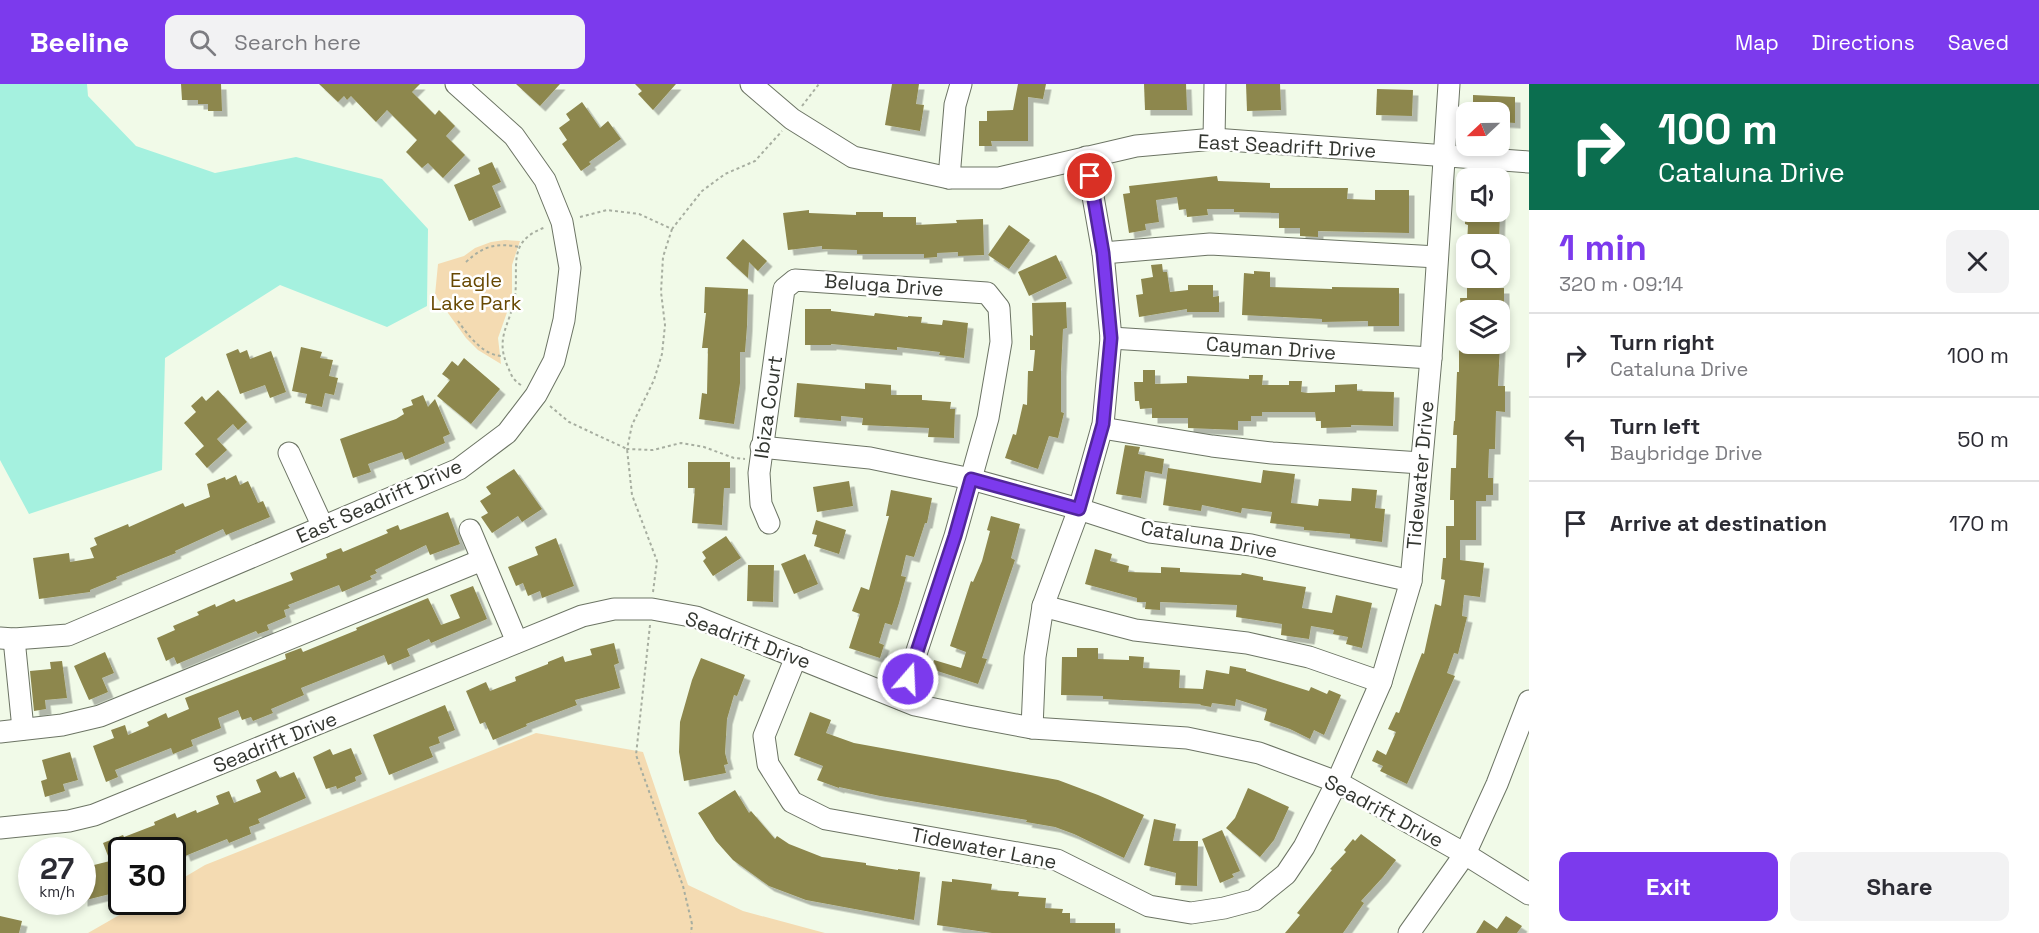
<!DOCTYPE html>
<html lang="en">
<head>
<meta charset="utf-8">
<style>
	:root { --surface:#fff; --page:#f2f2f3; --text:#2b2b33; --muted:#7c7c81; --line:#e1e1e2; --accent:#7c3aed }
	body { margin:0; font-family:"Space Grotesk",sans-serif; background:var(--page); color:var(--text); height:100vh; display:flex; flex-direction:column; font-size:22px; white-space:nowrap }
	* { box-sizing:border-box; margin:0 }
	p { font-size:20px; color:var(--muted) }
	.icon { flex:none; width:33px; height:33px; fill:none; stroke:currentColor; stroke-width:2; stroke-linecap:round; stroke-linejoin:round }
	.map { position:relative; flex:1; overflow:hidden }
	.drawer { display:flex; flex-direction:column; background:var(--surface); width:510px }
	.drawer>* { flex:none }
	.guide { background:#0b6e4f; color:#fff; overflow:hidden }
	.needle { width:39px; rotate:248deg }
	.fabs { position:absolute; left:1456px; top:18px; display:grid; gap:12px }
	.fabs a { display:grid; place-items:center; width:54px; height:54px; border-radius:12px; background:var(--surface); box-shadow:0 3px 9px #0003; font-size:30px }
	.speed { position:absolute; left:18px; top:753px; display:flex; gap:12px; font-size:30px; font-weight:700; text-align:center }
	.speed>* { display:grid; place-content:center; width:78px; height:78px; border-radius:50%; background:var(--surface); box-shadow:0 3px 9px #0003; line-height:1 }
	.speed small { font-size:15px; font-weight:400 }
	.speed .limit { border:3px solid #111; border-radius:9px; background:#fff; color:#111 }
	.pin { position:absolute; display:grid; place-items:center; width:51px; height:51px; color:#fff; margin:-26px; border:3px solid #fff; border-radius:50%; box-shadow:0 2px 6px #0007 }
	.me { position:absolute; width:66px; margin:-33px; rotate:19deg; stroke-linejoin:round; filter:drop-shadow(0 0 4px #0008) }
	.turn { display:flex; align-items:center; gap:21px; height:126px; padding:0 30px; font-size:27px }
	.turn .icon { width:78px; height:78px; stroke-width:2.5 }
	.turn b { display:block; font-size:42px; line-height:51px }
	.round { display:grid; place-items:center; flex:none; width:63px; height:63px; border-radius:12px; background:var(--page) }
	.overview { display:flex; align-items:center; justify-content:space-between; height:102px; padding:0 30px }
	h1 { font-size:36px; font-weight:600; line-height:45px; color:var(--accent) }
	.button { display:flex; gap:12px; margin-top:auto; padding:12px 30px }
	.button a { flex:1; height:69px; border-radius:12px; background:var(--accent); color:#fff; font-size:24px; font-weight:600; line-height:69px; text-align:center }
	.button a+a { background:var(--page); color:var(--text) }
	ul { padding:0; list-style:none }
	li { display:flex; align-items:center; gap:18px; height:84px; padding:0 30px; border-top:2px solid var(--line) }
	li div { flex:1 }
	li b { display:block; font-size:22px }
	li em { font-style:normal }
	header { display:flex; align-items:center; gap:36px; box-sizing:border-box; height:84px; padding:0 30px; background:var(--accent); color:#fff }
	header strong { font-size:28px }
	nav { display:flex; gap:33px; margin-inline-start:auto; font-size:21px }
	.search { width:420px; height:54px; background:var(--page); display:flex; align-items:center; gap:15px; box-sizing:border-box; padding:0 21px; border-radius:12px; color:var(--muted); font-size:22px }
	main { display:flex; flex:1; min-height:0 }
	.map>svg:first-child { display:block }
	.green { fill:#f4dbb2 }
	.water { fill:#a5f1df }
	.building { fill:#8d874d; filter:url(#shadow) }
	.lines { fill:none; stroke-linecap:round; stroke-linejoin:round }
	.minor-casing { stroke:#6c7464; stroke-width:23 }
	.path { stroke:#a7aea0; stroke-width:2; stroke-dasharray:3 3; stroke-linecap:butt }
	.minor { stroke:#fff; stroke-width:21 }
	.route-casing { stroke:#51269a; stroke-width:15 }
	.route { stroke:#7c3aed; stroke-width:10 }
	.labels { text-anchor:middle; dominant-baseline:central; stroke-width:5; stroke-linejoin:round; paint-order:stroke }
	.street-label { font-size:20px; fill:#333630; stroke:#fff }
	.park-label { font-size:20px; fill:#674802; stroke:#fff }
</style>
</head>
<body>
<header>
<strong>Beeline</strong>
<div class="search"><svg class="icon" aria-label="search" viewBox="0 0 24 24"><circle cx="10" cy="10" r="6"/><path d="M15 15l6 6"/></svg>Search here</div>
<nav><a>Map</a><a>Directions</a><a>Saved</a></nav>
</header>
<main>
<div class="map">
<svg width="1529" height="849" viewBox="0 0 1529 849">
	<defs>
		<filter id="shadow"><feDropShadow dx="5.5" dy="5.5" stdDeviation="0" flood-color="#0004"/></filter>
	</defs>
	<rect width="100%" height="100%" fill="#f1fae8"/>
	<g class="green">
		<path d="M505 156 520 157 512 181V214L498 254 501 280 478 266 466 254 435 211 438 180 464 172 475 164 491 158Z"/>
		<path d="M536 649 643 668 688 801 743 827 825 849H88L142 818H172L173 800 205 781Z"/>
	</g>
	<path class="water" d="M0 0H87L88 12 136 62 215 89 296 73 382 95 428 145 427 222 387 243 280 201 165 274 162 386 29 430 0 376Z"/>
	<g class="building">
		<path d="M181 0H221L222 27H208V20H198V16H182Z"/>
		<path d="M319 0H420L412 8 435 31 439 26 455 42 446 52 465 71 443 94 428 79 422 84 406 68 417 56 387 26 376 38 351 12 347 16 344 12 338 18Z"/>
		<path d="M516 0H560L540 22Z"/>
		<path d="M635 0H676L653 26 638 10 642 7Z"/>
		<path d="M892 0H919L916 20 924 21 920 47 885 41Z"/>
		<path d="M1018 0H1046L1043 15 1028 13V57H991L992 62H979V37H987V27L1013 26Z"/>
		<path d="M1144 0H1186L1187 26H1145Z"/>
		<path d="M1246 0H1280L1281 26 1247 27Z"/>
		<path d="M1377 5 1413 6 1412 32 1376 31Z"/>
		<path d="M1473 11 1515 13V39L1500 38V28H1473Z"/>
		<path d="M582 18 600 44 608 37 621 55 589 78 591 80 581 87 562 60 567 56 559 44 570 36 566 30Z"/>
		<path d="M492 78 501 98 492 102 501 123 469 137 454 101 480 90 478 84Z"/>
		<path d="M1217 92 1218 97 1270 99V104H1348L1347 115 1375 116V106H1409V149L1318 147V153L1300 152V144H1279V129L1234 128V125H1207L1208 131 1187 133 1186 125 1179 126 1177 113 1156 116 1159 138 1145 140 1146 146 1129 149 1123 110 1130 109 1129 102Z"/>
		<path d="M809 126V129L856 131V128H883V133H916V141L957 139 956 136 983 135 984 171 958 172V168L937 169V173L924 174V170H857V166L822 165V162L788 166 783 129Z"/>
		<path d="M1465 128H1500L1499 160H1467L1468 141 1465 140Z"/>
		<path d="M1009 141 1030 156 1009 185 988 171Z"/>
		<path d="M743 155 767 177 758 187 749 178 748 194 726 174Z"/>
		<path d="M1056 171 1067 194 1029 212 1018 188Z"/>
		<path d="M1162 180 1163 188H1167L1170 208 1188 206V201H1213V213L1219 212V228H1187V225L1139 233 1136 211 1143 210 1141 195 1153 193 1151 181Z"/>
		<path d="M1254 187 1270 188V203L1332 205V203L1399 204V242H1368V237L1322 238V235L1242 231 1244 189 1254 190Z"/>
		<path d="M1467 197H1486V204H1504V226H1461L1460 214H1467Z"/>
		<path d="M705 203 748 205 747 242 745 268H740V299L734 340 699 335 702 309 707 310 708 264H702L706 229H704Z"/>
		<path d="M1066 218 1067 244 1063 245 1061 287V328L1064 329 1058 354 1049 352 1038 385 1005 374 1013 350 1016 351 1023 320 1027 321 1028 287H1033L1035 266H1030V251L1033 252 1032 219Z"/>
		<path d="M805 225H831V227L874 232 875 229 908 233V232L922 233 921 239 942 241 943 236 968 239 964 274 939 271 940 268 897 263V266L831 260V261H805Z"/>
		<path d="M1459 260H1500L1498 302H1505V328L1496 327 1495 365H1489L1488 394H1493V411H1486V417H1476V456H1460V476L1484 479 1480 513 1464 511 1462 532 1467 533 1458 570 1454 569 1447 589 1455 592 1407 700 1380 687 1383 682 1372 677 1377 666 1386 671 1396 648 1388 645 1396 628 1399 629 1422 569 1424 570 1435 520 1441 522 1445 496 1441 495 1443 474H1446V442H1454V416H1450L1451 384H1456L1457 351H1453L1454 337H1455L1457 288H1459Z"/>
		<path d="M301 263 322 268 320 274 333 276 329 292 338 294 334 311 325 309 322 323 305 319 307 310 292 307Z"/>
		<path d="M238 265 240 269 247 266 250 275 271 267 286 308 270 314 265 301 240 310 226 270Z"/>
		<path d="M464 274 500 305 471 340 437 312 450 296 442 290 452 277 458 282Z"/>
		<path d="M1143 286H1155V300L1187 299V292L1249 295V291H1263L1262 301H1289V297H1302L1301 308 1308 309 1335 308V301L1357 300V307L1394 308 1393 342 1351 341V343L1321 344V337H1316L1315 328H1262V332H1251V337H1238V346L1188 344V334H1152V324L1140 325 1139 317H1135L1134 298H1143Z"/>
		<path d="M797 299 865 305V299L891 301V311H922V316L951 318 950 325H955L954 354 928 353 929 344 862 341 863 334 841 332V337L794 333Z"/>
		<path d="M218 306 247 338 238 346 233 340 217 355 227 366 207 384 195 370 204 362 184 339 196 328 191 322 202 312 206 317Z"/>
		<path d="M423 311 428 323 435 315 450 350 443 353 445 359 405 376 402 368 368 380 371 388 353 394 340 355 396 335 404 330 402 325 413 321 411 316Z"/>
		<path d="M1125 361 1140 363 1138 370 1164 375 1162 390 1145 387 1141 414 1116 410Z"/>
		<path d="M688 378H730V404H724L722 441 692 439 695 404H688Z"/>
		<path d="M1168 384 1261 399 1263 386 1295 390 1291 419 1318 422 1319 415 1351 417 1352 404 1377 406 1375 424 1385 425 1382 458 1350 454V450L1304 446V443L1270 439 1272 428 1242 424 1241 429 1202 421 1201 427 1163 421Z"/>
		<path d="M514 385 542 425 522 438 518 432 492 449 481 433 488 429 480 417 491 410 486 403Z"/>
		<path d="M236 391 240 401 248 397 258 419 263 417 270 433 226 451 223 445 175 467 176 469 116 493 117 495 90 506V508L39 515 33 474 69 469 70 478 94 474 90 464 97 461 94 454 128 440 129 443 183 419 185 423 210 413 207 400 225 393 226 396Z"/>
		<path d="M849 397 853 422 817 428 813 403Z"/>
		<path d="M891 406 932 414 927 439H925L914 473 906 471 901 492 906 493 899 519 892 541 885 539 879 559 884 561 880 574 849 564 860 530 852 527 861 503 869 506 889 432H886Z"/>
		<path d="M448 428 460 460 430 471 426 461 375 486 377 489 370 492 372 495 342 508 339 501 288 521 290 524 284 526 286 533 267 541 269 546 258 550 256 547 177 580 174 573 166 577 157 554 175 546 173 542 199 531 197 528 215 520 216 523 234 515 236 518 293 496 290 489 327 474 326 470 341 464 343 468 388 449 386 446 398 441 400 446Z"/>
		<path d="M991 432 1020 440 1011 474 1015 476 982 574 987 575 978 600 931 585 934 576 961 584 966 568 950 562 971 497 973 498 982 477 990 447 987 446Z"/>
		<path d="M816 436 846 446 839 470 814 462 817 451 812 450Z"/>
		<path d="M726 452 741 474 713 492 703 477 706 474 702 468Z"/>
		<path d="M556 454 574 502 542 514 540 507 528 512 523 499 516 502 508 483 538 471 535 463Z"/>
		<path d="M1095 465 1112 470 1110 477 1129 482 1128 488 1161 489V483L1180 484V488L1241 491 1242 489 1263 493V496L1306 503 1302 524 1332 529 1336 511 1372 519 1362 564 1346 560 1348 553 1333 550 1334 546 1311 542 1309 555 1281 551 1282 540 1236 533 1237 521 1160 518V526L1145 525 1146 518H1137V514L1085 500Z"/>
		<path d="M805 470 818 500 794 510 781 480Z"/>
		<path d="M748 481H774L773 518 747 517Z"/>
		<path d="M473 502 487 535 431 559 429 555 407 565 410 572 388 581 384 571 301 604 304 611 271 625 273 629 253 637 251 633 242 636 238 626 218 634 221 644 191 656 193 662 173 670 171 664 115 686 118 693 106 698 93 662 114 654 111 646 125 641 128 651 149 642 147 638 166 629 168 634 189 625 185 614 286 575 285 570 301 564 303 568 357 546 356 544 428 514 441 541 460 534 450 511Z"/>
		<path d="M614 559 619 579 614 581 620 604 575 616 577 621 526 640 527 642 493 656 485 638 480 640 466 607 486 598 490 607 516 597 515 593 548 580V578L563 572 565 578 592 571 590 565Z"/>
		<path d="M1077 564H1098V575L1129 576V572L1144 573 1143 584 1180 586 1179 604 1203 605 1206 586 1229 590 1230 582 1246 585V587L1309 607 1311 603 1327 610 1329 606 1341 611 1324 651 1314 646 1310 655 1290 645 1264 636 1267 625 1236 615 1235 622 1212 619 1211 623 1200 621 1201 620 1103 615V612L1061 611 1062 573H1077Z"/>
		<path d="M105 568 114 589 102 594 108 608 89 616 74 582Z"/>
		<path d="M701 574 745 591 737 612 734 611 727 635 725 669 728 680 724 681 726 689 684 697 679 668 680 638 692 596Z"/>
		<path d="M62 577 67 614 45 616 46 625 34 627 30 587 51 585 50 578Z"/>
		<path d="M445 621 455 646 438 653 440 659 429 663 433 673 389 691 373 651Z"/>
		<path d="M810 628 831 636 826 649 854 659 1058 696 1098 711 1144 731 1124 774 1074 750 1055 743 1026 738 1027 736 880 712 839 703V704L817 696 823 682 794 671Z"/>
		<path d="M351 664 362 690 355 693 356 697 337 705 336 702 326 705 313 673 330 665 333 671Z"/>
		<path d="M70 668 78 696 63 700 65 707 45 713 41 697 47 695 42 676Z"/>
		<path d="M276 687 280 694 294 688 306 714 258 735 260 739 249 743 251 750 229 759 227 755 185 772 183 766 174 769 171 762 160 766H122V807L82 817V784L110 777 103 759 123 751 124 753 155 741 154 738 175 729 177 734 196 726 197 729 219 720 216 712 229 707 234 719 261 708 256 696Z"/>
		<path d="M1248 704 1289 723 1274 756 1260 773 1226 744 1235 734Z"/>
		<path d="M735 706 749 729 751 727 775 755 777 752 789 760 822 773 866 779V781L898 786V785L920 788 914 836 806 816 769 802 733 776 716 757 698 729Z"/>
		<path d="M1154 735 1176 740 1173 757H1198L1197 802 1175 801 1176 789 1144 781Z"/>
		<path d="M1222 746 1240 787 1232 790 1234 793 1220 799 1202 755Z"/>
		<path d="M1361 750 1396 776 1383 793 1361 817 1364 819 1343 849H1285L1300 831 1297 829 1332 786 1330 785 1346 768 1344 766 1353 755 1355 757Z"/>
		<path d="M952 795 992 800 991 806 1019 808 1018 812 1046 814 1045 824 1063 825 1062 829H1070V839H1115V849H992L937 841 942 797 952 798Z"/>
		<path d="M0 832 22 837 19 849H0Z"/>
		<path d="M1506 832 1522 842 1517 849H1476L1484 836 1497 845Z"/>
	</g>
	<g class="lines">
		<g class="minor-casing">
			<g id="minor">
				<path d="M751 0 792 35 853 73 949 94H999L1136 62 1214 55 1529 78"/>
				<path d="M1214 55 1215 0"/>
				<path d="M949 94 955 21 961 0"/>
				<path d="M1103 169 1210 160 1437 173"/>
				<path d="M1111 254 1431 274"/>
				<path d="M1102 344 1212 362 1272 369 1421 379"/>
				<path d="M761 363 870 374 971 395 1079 425 1150 448 1251 461 1411 497"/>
				<path d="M289 369 323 443"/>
				<path d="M769 439 761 420 759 389 784 205 795 196 987 209 999 224 1001 258 988 334 955 452 901 615"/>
				<path d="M470 446 517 558"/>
				<path d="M1043 522 1135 546 1247 559 1309 573 1381 598"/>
				<path d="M0 554 14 555 68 551 459 385 507 349 536 311 554 277 564 236 570 184 562 138 545 96 514 52 456 0"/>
				<path d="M14 555 23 645"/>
				<path d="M796 573 764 652 768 680 792 718 826 735 1057 776 1149 822 1191 829 1224 824 1254 816 1286 790 1304 763 1337 698 1381 598 1411 497 1431 274 1449 0"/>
				<path d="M1032 644 1035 573 1043 522 1079 425 1103 340 1111 254 1103 169 1086 73"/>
				<path d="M0 648 62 641 100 632 482 476"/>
				<path d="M0 744 69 737 94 731 582 532 614 525H652L696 533 915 621 968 632 1032 644 1187 654 1259 669 1337 698 1465 770 1529 810"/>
				<path d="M1409 849 1465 770 1497 700 1529 617"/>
			</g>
		</g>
		<g class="path">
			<path d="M802 22 819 0"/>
			<path d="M580 133 607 126 639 130 672 145 702 107 725 90 755 77 782 47"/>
			<path d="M672 145 663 173 661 208 665 241 662 270 654 296 632 341 627 365 653 366 681 359 704 363 734 374 745 375"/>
			<path d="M466 178C484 161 497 159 520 163"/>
			<path d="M458 237C468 251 483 272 503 272"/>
			<path d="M521 301C513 296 511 291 508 283 494 253 511 240 515 212 519 182 506 157 546 143"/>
			<path d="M550 322 569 338 627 365 632 411 657 477 653 508"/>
			<path d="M650 541 636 671 683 802 692 840 691 849"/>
		</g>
		<use href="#minor" class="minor"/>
	</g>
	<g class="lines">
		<g class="route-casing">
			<path id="route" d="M908 595 955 452 971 395 1079 425 1103 340 1111 254 1103 169 1090 92"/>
		</g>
		<use href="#route" class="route"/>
	</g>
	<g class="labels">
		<g class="street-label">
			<text transform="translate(1287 62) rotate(3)">East Seadrift Drive</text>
			<text transform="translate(884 201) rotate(4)">Beluga Drive</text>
			<text transform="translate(1271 264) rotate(4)">Cayman Drive</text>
			<text transform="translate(768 323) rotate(-82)">Ibiza Court</text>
			<text transform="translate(1420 391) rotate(-85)">Tidewater Drive</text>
			<text transform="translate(379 417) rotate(-24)">East Seadrift Drive</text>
			<text transform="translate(1209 455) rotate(10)">Cataluna Drive</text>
			<text transform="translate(748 556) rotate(20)">Seadrift Drive</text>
			<text transform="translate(275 658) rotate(-22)">Seadrift Drive</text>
			<text transform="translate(1384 727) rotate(28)">Seadrift Drive</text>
			<text transform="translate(984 764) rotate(11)">Tidewater Lane</text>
		</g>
		<g class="park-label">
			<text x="476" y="196">Eagle<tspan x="476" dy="23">Lake Park</tspan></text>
		</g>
	</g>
</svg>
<div class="fabs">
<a><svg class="needle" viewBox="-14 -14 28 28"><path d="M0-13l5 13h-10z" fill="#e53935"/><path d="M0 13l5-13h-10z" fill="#7c7c81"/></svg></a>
<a><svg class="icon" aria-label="sound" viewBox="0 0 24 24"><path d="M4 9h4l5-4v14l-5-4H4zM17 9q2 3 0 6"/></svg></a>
<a><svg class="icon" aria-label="search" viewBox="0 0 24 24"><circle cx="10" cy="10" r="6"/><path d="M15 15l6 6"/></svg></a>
<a><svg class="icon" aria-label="layers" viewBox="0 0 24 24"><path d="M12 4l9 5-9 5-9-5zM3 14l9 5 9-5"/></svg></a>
</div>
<div class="speed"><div>27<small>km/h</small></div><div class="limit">30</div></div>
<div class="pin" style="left:1090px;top:92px;background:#d93025"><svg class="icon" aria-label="arrive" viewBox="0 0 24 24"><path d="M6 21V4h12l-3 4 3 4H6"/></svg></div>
<svg class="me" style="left:908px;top:595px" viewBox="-20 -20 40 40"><circle r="17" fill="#7c3aed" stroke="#fff" stroke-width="3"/><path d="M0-11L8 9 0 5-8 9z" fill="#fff"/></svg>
</div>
<section class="drawer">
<div class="guide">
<div class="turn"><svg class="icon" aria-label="right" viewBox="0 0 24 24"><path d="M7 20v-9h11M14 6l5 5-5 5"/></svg><div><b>100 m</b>Cataluna Drive</div></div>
</div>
<div class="overview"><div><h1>1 min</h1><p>320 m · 09:14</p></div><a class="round"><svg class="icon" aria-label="close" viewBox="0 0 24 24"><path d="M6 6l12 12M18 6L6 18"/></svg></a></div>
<ul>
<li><svg class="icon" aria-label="right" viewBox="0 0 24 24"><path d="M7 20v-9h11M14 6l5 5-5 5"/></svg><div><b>Turn right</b><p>Cataluna Drive</p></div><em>100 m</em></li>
<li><svg class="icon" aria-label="left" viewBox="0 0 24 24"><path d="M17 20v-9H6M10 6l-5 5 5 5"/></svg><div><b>Turn left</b><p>Baybridge Drive</p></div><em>50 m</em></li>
<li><svg class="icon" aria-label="arrive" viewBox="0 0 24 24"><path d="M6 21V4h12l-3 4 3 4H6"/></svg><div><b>Arrive at destination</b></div><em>170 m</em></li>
</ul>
<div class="button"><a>Exit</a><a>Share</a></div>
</section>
</main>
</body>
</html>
